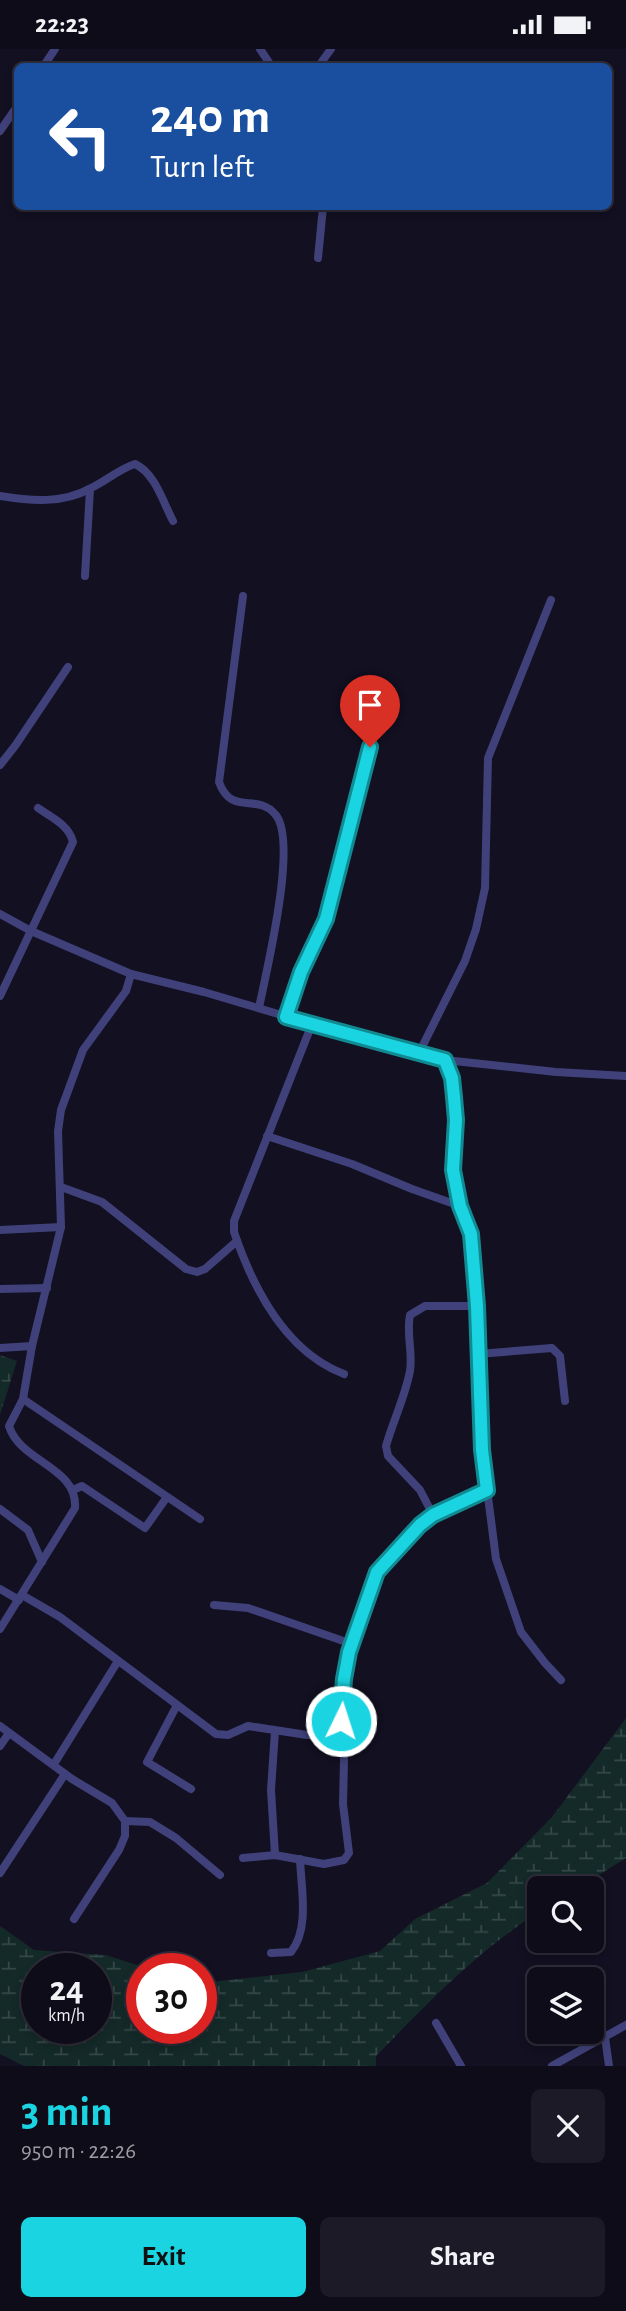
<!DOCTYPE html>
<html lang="en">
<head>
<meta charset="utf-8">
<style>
	:root { --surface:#0e0c19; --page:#1c1a26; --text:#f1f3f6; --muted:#9b9ba2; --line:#2e2c38; --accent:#1ad5e1 }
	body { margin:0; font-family:"Alegreya Sans",sans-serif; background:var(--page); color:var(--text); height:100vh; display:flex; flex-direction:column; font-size:26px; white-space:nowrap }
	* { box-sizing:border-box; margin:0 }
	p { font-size:23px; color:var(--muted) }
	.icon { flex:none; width:38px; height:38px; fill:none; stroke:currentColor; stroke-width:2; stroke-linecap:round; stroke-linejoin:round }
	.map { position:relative; height:2017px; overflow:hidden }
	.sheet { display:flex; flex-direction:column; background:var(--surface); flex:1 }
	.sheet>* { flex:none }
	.hud { position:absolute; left:14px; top:14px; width:598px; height:147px; border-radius:10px; box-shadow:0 4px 10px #0003,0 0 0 2px var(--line); background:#1a4fa0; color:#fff; overflow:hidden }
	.controls { position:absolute; left:527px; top:1827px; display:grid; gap:14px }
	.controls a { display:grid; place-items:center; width:77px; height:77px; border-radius:10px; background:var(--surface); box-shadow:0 4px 10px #0003,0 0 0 2px var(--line); font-size:35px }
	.speed { position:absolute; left:21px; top:1904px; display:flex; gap:14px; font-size:35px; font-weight:700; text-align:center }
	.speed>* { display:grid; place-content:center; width:91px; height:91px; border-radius:50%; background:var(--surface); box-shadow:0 4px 10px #0003,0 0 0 2px var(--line); line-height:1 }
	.speed small { font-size:18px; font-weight:400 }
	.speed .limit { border:10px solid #d22; background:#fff; color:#111 }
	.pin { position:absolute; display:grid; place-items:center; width:60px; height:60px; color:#fff; margin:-72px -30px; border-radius:50% 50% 50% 0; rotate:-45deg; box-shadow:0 0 7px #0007 }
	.pin .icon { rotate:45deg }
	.me { position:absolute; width:77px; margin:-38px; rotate:4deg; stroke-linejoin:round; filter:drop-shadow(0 0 5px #0008) }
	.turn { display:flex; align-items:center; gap:24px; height:147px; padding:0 21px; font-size:32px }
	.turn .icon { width:91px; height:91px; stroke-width:2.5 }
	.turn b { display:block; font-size:49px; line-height:60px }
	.round { display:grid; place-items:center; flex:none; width:74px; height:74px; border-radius:10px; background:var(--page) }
	.summary { display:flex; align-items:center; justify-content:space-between; height:119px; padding:0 21px }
	h1 { font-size:42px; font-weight:700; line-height:52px; color:var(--accent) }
	.primary-button { display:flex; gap:14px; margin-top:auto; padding:14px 21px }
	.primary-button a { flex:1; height:80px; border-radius:10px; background:var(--accent); color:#111; font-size:28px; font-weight:700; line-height:80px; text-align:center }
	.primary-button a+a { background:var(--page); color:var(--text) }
	.status { display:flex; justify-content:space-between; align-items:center; height:49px; padding:0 35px; background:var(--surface); direction:ltr }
	.status svg { height:19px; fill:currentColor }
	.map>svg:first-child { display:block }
	.wetland { fill:url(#wetland-marsh); fill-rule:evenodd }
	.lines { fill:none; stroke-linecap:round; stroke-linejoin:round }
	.minor { stroke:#40417a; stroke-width:8 }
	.route-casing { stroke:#118a92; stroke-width:18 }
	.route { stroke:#1ad5e1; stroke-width:12 }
</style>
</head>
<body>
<div class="status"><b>22:23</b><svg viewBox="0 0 49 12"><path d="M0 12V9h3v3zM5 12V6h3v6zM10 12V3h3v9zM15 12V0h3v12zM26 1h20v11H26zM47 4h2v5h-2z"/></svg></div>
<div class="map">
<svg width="626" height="2017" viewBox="0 0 626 2017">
	<defs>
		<pattern id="wetland-marsh" width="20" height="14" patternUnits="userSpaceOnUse" patternTransform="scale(1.75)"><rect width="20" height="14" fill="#142a28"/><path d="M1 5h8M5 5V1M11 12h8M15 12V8" fill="none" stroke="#354848"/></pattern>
	</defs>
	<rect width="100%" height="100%" fill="#121021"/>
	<g class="wetland">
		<path d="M0 1306 17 1312 0 1366Z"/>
		<path d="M626 1669V1809L578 1839H539V1863C477 1902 427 1955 376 2007V2017H24L0 2005V1877L34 1901 106 1906 149 1920H142V1979H201V1934L302 1923 380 1902 415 1870 487 1834 552 1768ZM37 1920H96V1979H37Z"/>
	</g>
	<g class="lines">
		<g class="minor">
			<path d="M260 0 272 18"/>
			<path d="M43 18 55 0"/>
			<path d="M318 18 331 0"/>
			<path d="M0 82 18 56"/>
			<path d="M318 209 323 158"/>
			<path d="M0 447C31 452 63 455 91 439 106 432 119 420 135 415 155 424 163 453 173 472"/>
			<path d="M85 527 90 440"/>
			<path d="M243 547 219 733C231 767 257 744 275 765 299 791 266 923 259 959"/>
			<path d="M0 716 15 697 68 618"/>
			<path d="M0 865 31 882 131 925 204 943 312 975 445 1011 556 1023 626 1027"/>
			<path d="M0 947 73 793C69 776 51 768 38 759"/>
			<path d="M286 968 301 923 325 870 382 646"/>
			<path d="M312 975 234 1172V1183C253 1239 286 1303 344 1325"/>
			<path d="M419 1004 465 912 476 880 485 839 488 709 551 551"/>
			<path d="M445 1011 452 1029 454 1047 456 1071 453 1121 460 1157 471 1185 477 1257 482 1401 496 1510 521 1583 545 1614 561 1631"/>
			<path d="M267 1087 352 1115 412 1140 460 1157"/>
			<path d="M61 1138 102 1153 186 1220 197 1223 205 1220 237 1192"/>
			<path d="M0 1181 61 1178"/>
			<path d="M0 1240 47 1239"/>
			<path d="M0 1299 32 1297"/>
			<path d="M478 1305 552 1299 560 1307 565 1352"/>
			<path d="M23 1350 200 1470"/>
			<path d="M73 1441 82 1437 145 1479 167 1448"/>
			<path d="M0 1460 28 1481 42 1513"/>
			<path d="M433 1466 420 1441 388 1407 386 1397C393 1372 405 1348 410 1322 413 1303 406 1284 410 1266L425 1257H477"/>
			<path d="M0 1540 19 1551"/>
			<path d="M22 1546 60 1568 216 1685 228 1686 248 1677 307 1686 341 1684"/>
			<path d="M214 1556 248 1559 352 1595"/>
			<path d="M0 1580 75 1459C78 1418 20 1413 9 1377L23 1350 32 1297 61 1178 58 1082 61 1061 83 1001 126 942 131 925"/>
			<path d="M177 1656 147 1713 191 1740"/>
			<path d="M0 1677 72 1730 112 1754 125 1772V1787L119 1801 74 1870"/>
			<path d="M0 1697 9 1684"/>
			<path d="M54 1715 118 1612"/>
			<path d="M125 1772 150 1773 176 1789 220 1826"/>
			<path d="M275 1806 271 1741 275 1682"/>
			<path d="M243 1809 275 1806 324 1815 344 1811 349 1804 343 1755 344 1711 341 1672 344 1630 349 1603 368 1544 382 1515 420 1476 445 1460 487 1441"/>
			<path d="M0 1824 65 1725"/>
			<path d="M271 1904 291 1903C310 1879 301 1839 300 1810"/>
			<path d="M436 1974 461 2017"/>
			<path d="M605 1988 609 2017"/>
			<path d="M552 2017 626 1976"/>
		</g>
	</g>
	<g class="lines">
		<g class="route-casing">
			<path id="route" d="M341 1672 344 1630 349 1603 377 1523 420 1476 433 1466 487 1441 482 1401 477 1257 471 1185 460 1157 453 1121 456 1071 454 1048 452 1029 445 1011 286 968 301 923 326 870 370 698"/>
		</g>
		<use href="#route" class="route"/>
	</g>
</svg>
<div class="controls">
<a><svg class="icon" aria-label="search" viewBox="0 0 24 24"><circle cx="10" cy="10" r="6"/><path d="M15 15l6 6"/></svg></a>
<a><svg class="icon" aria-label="layers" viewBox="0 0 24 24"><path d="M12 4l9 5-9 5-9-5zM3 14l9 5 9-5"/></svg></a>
</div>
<div class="speed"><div>24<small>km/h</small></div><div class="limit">30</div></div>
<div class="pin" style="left:370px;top:698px;background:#d93025"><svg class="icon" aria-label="arrive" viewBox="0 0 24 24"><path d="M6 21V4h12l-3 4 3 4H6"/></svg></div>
<svg class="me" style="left:341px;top:1672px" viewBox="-20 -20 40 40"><circle r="17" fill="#1ad5e1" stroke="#fff" stroke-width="3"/><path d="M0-11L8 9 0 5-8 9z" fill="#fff"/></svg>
<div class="hud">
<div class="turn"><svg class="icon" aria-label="left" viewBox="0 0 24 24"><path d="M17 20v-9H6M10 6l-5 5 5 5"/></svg><div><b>240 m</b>Turn left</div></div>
</div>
</div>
<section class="sheet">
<div class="summary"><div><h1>3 min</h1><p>950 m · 22:26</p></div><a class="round"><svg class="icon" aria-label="close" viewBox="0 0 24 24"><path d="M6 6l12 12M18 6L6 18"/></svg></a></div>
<div class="primary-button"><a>Exit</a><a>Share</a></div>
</section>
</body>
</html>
